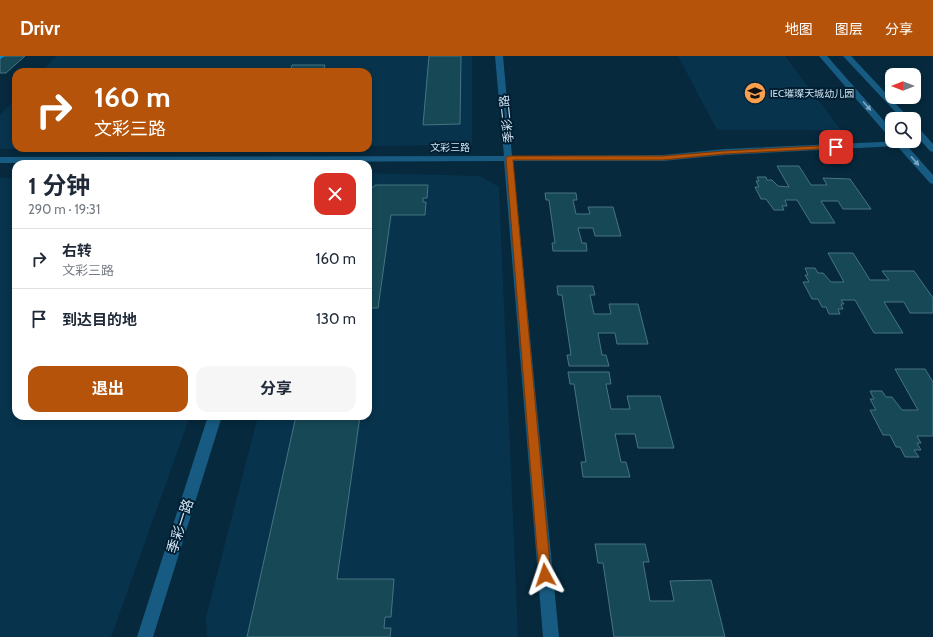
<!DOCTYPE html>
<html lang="zh">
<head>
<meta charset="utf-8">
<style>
	:root { --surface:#fff; --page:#f6f6f7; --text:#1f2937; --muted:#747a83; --line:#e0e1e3; --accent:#b45309 }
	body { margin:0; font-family:Cabin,"Noto Sans SC",sans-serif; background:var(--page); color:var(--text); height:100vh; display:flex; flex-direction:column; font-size:15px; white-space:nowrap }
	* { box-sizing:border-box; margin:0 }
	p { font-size:13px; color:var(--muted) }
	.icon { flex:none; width:22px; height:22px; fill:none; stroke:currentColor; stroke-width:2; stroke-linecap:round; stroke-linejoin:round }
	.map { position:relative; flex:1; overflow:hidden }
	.panel { position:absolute; left:12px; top:104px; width:360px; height:260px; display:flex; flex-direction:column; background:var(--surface); border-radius:12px; box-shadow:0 2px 6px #0003 }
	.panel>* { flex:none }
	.top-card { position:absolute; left:12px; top:12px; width:360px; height:84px; border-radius:12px; box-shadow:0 2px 6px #0003; background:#b45309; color:#fff; overflow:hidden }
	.needle { width:26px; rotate:270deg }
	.buttons { position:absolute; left:885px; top:12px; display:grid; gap:8px }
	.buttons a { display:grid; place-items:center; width:36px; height:36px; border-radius:8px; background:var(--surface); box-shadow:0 2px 6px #0003; font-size:20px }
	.pin { position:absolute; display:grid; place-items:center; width:34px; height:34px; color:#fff; margin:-17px; border-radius:8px; box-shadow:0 2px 6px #0006 }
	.me { position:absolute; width:44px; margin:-22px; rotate:355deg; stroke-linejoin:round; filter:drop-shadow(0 0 3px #0008) }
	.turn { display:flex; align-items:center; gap:14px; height:84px; padding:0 16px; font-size:18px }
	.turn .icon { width:52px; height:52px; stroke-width:2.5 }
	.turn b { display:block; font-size:28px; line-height:34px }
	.round { display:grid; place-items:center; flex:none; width:42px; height:42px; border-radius:12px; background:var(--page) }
	.summary { display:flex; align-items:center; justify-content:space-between; height:68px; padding:0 16px }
	h1 { font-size:24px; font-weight:700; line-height:30px }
	.cta { display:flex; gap:8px; margin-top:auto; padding:8px 16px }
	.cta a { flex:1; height:46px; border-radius:12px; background:var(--accent); color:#fff; font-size:16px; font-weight:700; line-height:46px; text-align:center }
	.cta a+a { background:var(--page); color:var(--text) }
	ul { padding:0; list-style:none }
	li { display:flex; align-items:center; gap:12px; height:60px; padding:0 16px; border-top:1px solid var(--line) }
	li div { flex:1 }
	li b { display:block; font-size:15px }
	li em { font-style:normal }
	header { display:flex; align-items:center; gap:24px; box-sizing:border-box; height:56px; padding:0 20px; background:var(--accent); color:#fff }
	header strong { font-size:19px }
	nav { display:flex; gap:22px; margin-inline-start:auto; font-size:14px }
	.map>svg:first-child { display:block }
	.built { fill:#07334c }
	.building { fill:#164856; stroke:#477482 }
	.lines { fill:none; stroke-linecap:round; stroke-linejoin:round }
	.tertiary { fill:#185b82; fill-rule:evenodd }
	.primary { fill:#0a8ccc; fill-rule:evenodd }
	.oneway { fill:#7da5be }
	.route { fill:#b45309; stroke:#753606 }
	.labels { text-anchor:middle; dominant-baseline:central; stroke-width:4; stroke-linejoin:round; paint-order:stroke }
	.far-poi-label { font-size:10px; fill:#d0e2f0; stroke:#001f33; text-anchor:start }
	.far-street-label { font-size:10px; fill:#d0e2f0; stroke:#001f33 }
	.street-label { font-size:12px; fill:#d0e2f0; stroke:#001f33 }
	.near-street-label { font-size:14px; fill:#d0e2f0; stroke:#001f33 }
</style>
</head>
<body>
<header>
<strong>Drivr</strong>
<nav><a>地图</a><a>图层</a><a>分享</a></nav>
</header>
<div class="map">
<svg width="933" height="581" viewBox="0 0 933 581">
	<rect width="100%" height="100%" fill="#06293d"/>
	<g class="built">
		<path d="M56 0H472V89L368 90V16H41Z"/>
		<path d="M678 0H785L841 74H717Z"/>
		<path d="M16 42V92H90L0 93V59Z"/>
		<path d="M368 117 480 120 499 131 518 581H207L206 561 258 360H368Z"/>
		<path d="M0 122H16V360H190L111 581H0Z"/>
	</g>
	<g class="building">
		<path d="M0 0H25L6 17H0Z"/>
		<path d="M429 0H461L460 68 423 69Z"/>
		<path d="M292 9H325L323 16H290Z"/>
		<path d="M777 110H799L811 129H827L823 122 850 123 871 153H843L838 145H821L835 167H811L797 144H785L787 150H782L784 154H774L766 143H761L755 131H759L756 125H759L757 121H766L767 124H772L778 130 789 131Z"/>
		<path d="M375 129H428L427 142H423V146H426L425 159H391L378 252H368V131H374Z"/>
		<path d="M545 137H576L577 144H573L576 158H590L588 151H613L621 180H595L593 172H578L582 187H586L587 195H553L552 187H555L549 144H546Z"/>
		<path d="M828 197H853L870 224H889L882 215H914L933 242V257H910L904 246H884L903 277H874L855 244H841L844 248H841L843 253H838L840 258H829L826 251H822L818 243H812L803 226H809L805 219H808L805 212H815L818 217H823L831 226H844Z"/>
		<path d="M557 230H593L595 239H590L594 258H611L609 248H638L648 288H617L615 277H598L602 299H606L609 310H569L567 299H571L562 239H558Z"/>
		<path d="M895 313H925L933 326V380H917L921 387H917L921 394H914L919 401H905L900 391H896L890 379H883L870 354H876L870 343H874L870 335H882L886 341H892L902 354H918Z"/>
		<path d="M568 316H609L611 328H606L611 353H630L627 340H660L674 392H638L635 378H615L621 406H626L630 421H583L581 406H586L574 328H570Z"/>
		<path d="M296 360H360L337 523H394L391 561H385L384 572H391L390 581H247Z"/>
		<path d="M595 488H645L649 506H643L650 545H674L670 525 711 524 725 581H614L603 507H598Z"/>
	</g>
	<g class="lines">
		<g class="tertiary">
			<path d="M495 0H503L512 100 663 99 725 93 903 85 933 119V128L930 127 897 90 725 99 663 105H513L559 581H543L504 105 0 107V101L504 100Z"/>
			<path d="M819 0H827L892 74V82L889 81Z"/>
			<path d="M843 0H851L910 63H902Z"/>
			<path d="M914 70H917L933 88V96L930 95 914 77Z"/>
			<path d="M208 360H222L153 581H137Z"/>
		</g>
		<path class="primary" d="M0 0H5L0 3Z"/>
	</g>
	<defs><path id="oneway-solid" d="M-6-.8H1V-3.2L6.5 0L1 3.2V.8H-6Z"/></defs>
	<g class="oneway">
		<use href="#oneway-solid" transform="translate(867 50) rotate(49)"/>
		<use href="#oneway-solid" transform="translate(915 105) rotate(49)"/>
	</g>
	<path class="route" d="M836 89 839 91 838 92 724 98 663 104H513L551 519 550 523 545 525 541 523 539 519 506 102 509 100H663L724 95Z"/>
	<defs>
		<g id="school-disc" transform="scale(1.15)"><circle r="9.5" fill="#fa9f4e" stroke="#001f33"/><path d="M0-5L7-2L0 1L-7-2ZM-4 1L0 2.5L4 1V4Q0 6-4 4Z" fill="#111"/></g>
	</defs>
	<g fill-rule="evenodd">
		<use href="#school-disc" x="755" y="37"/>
	</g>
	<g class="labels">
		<g class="far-poi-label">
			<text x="770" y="37">IEC璀璨天城幼儿园</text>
		</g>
		<g class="far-street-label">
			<text x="450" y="91">文彩三路</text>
		</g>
		<g class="street-label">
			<text transform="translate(506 63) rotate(-96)">季彩二路</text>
		</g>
		<g class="near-street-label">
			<text transform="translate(180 470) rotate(-72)">季彩一路</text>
		</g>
	</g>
</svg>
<div class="buttons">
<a><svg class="needle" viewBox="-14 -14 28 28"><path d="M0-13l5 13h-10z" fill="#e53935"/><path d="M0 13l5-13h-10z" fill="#747a83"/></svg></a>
<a><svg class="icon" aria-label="search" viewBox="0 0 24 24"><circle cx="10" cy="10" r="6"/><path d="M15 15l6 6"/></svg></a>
</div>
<div class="pin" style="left:836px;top:91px;background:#d93025"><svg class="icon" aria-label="arrive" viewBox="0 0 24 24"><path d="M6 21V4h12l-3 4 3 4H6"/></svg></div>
<svg class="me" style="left:545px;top:519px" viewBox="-20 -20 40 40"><path d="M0-17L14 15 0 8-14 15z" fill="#b45309" stroke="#fff" stroke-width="4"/></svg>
<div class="top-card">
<div class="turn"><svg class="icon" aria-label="right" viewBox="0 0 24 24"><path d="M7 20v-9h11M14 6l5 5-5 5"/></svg><div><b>160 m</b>文彩三路</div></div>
</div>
<section class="panel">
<div class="summary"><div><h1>1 分钟</h1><p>290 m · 19:31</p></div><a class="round" style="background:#d93025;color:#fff"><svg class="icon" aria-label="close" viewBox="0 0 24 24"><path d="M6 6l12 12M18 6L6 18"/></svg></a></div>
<ul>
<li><svg class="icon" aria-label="right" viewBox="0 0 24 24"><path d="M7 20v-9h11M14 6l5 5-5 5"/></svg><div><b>右转</b><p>文彩三路</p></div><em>160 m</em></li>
<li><svg class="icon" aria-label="arrive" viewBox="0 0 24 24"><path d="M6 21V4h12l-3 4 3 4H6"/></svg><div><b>到达目的地</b></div><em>130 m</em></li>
</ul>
<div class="cta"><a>退出</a><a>分享</a></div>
</section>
</div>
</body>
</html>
